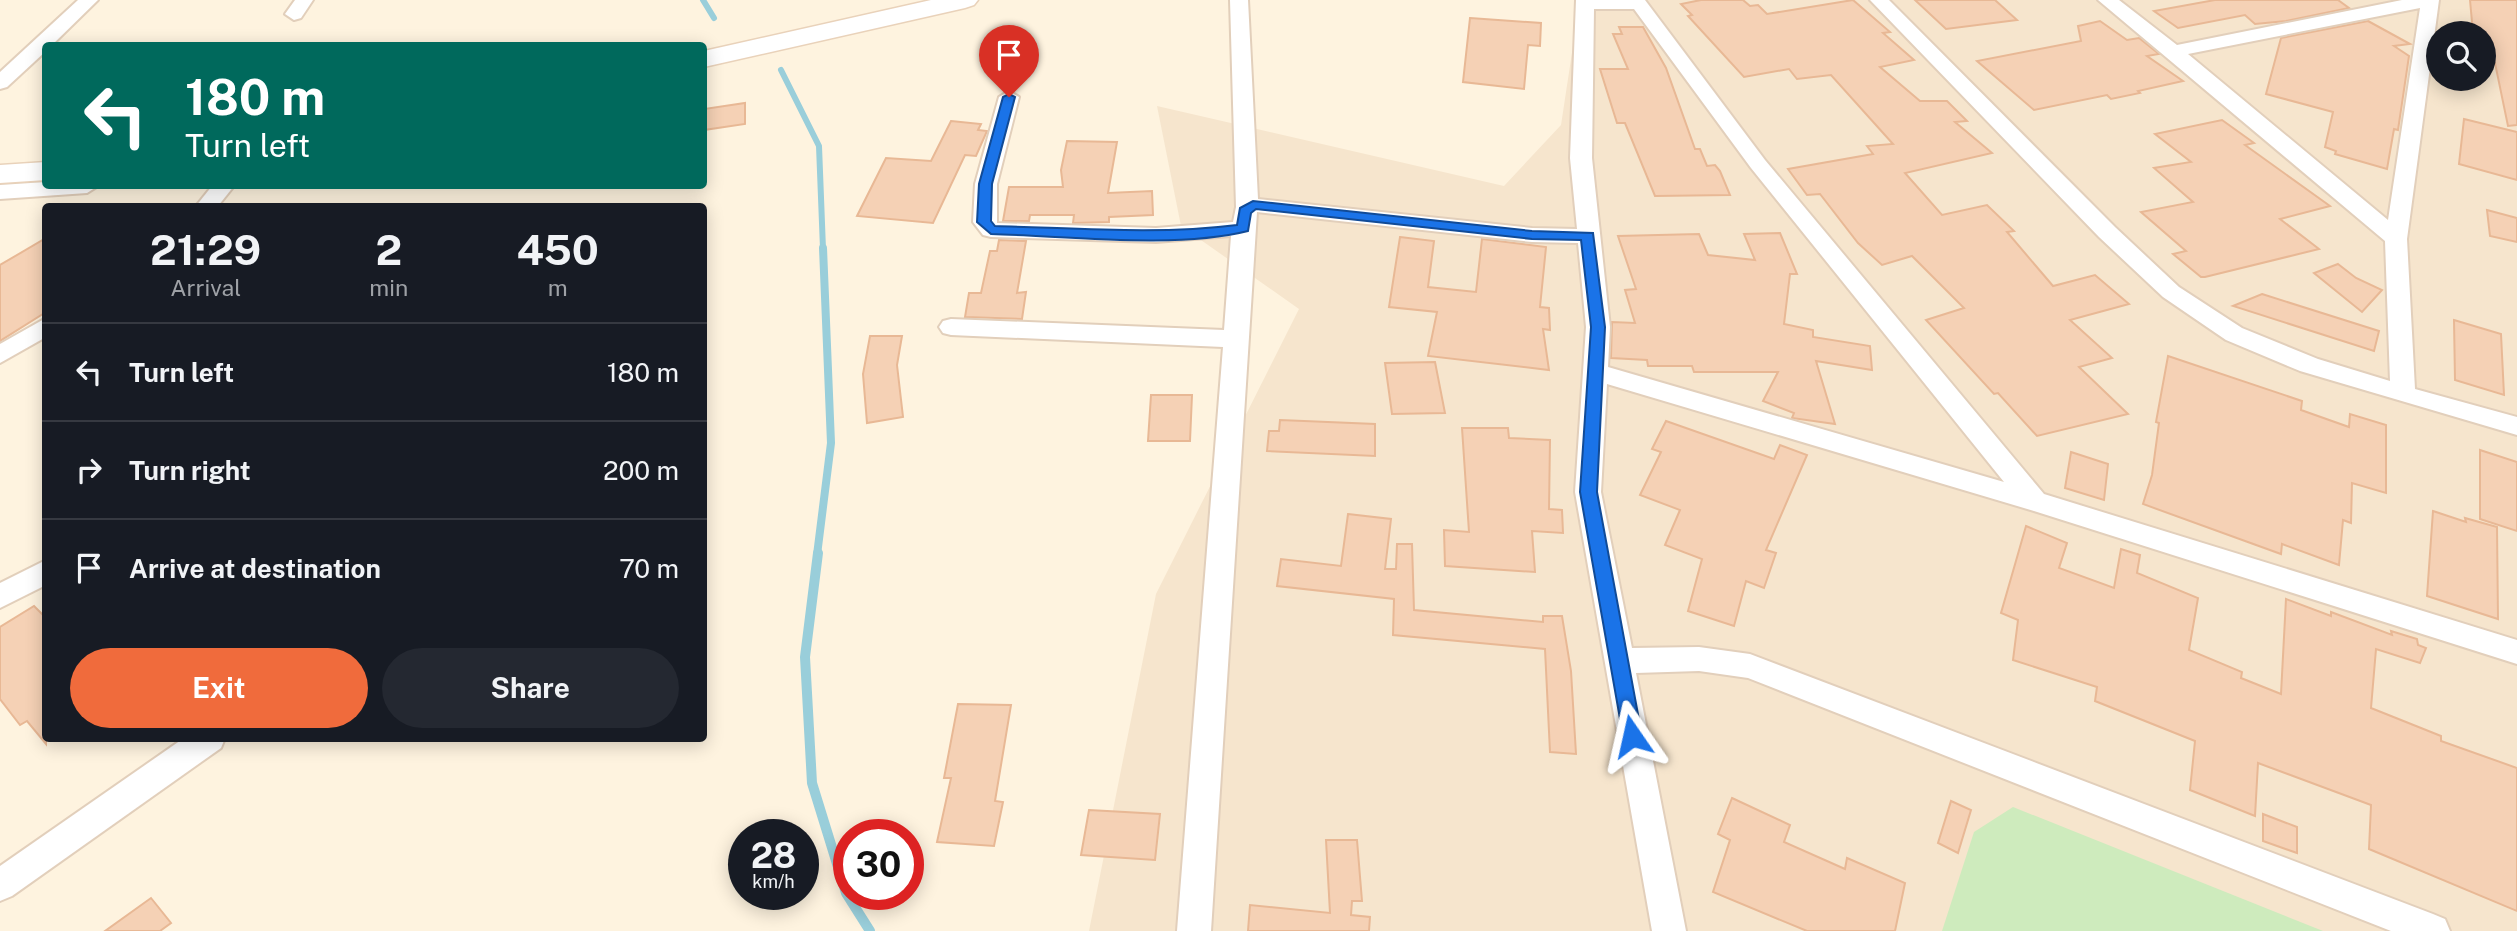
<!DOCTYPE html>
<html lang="en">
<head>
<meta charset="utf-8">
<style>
	:root { --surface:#171b24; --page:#242831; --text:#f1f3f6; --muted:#9ea1a6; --line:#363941; --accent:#f06b3c }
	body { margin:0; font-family:"Public Sans",sans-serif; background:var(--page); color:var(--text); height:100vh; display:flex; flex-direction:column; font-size:26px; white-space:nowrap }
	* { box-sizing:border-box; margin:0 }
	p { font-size:23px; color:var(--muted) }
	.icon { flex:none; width:38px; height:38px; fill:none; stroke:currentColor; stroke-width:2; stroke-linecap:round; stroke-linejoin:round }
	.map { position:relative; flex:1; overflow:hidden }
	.panel { position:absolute; left:42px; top:203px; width:665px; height:539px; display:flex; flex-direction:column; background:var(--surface); border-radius:7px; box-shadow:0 4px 18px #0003 }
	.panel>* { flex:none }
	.top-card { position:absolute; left:42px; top:42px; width:665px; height:147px; border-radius:7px; box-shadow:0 4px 18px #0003; background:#00695c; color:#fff; overflow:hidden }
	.fabs { position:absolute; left:2426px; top:21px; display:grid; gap:14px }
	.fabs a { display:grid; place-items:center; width:70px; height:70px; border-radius:50%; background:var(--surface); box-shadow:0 4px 18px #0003; font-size:35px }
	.speed { position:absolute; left:728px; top:819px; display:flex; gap:14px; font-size:35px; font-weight:700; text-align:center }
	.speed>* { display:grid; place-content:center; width:91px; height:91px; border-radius:50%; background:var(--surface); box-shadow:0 4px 18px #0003; line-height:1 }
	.speed small { font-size:18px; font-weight:400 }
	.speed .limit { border:10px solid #d22; background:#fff; color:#111 }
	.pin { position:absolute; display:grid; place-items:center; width:60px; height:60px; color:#fff; margin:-72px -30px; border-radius:50% 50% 50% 0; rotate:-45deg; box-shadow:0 0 7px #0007 }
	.pin .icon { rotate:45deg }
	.me { position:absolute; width:77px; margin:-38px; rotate:349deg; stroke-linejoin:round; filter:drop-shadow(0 0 5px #0008) }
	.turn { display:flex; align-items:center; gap:24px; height:147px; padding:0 28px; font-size:32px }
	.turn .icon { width:91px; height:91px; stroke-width:2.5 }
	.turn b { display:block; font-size:49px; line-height:60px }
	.eta { display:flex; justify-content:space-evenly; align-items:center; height:119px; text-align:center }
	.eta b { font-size:42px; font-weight:700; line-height:49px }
	.action { display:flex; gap:14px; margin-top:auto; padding:14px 28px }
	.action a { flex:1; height:80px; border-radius:42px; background:var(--accent); color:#fff; font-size:28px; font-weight:700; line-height:80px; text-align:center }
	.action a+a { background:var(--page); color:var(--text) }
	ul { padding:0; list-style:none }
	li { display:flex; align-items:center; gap:21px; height:98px; padding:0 28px; border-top:2px solid var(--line) }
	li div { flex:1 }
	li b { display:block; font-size:26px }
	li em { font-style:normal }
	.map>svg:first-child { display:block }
	.residential { fill:#f6e5cd; fill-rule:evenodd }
	.green { fill:#ceebbd }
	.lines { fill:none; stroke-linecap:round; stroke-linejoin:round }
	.stream-far2 { stroke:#99ceda; stroke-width:6 }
	.stream-far1 { stroke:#99ceda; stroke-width:8 }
	.stream { stroke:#99ceda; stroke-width:10 }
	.building { fill:#f5d1b5; stroke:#e8b895; stroke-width:2 }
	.minor-casing { stroke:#e2cfbb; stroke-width:4 }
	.secondary-casing { stroke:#e9d2ba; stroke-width:3 }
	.minor { fill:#fff; fill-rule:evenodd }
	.secondary { fill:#fff; fill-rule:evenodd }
	.route { fill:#1a73e8; stroke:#114b97; stroke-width:2 }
</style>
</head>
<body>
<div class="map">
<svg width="2517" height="931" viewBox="0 0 2517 931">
	<rect width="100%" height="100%" fill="#fef3df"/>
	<path class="residential" d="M1580 0H2517V931H1089L1156 594 1299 309 1181 226 1157 106 1504 186 1561 125ZM2438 33H2483V79H2438Z"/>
	<path class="green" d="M2013 807 2323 931H1942L1974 832Z"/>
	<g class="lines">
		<g class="stream-far2">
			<path d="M703 0 714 18"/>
			<path d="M781 70 819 146 823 249"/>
		</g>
		<path class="stream-far1" d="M817 555 831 443 823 248"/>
		<path class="stream" d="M818 553 805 657 812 783 846 893 870 931"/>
	</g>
	<g class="building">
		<path d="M1701 0H1743L1750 6 1758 5 1767 14 1853 0 1890 32 1883 33 1914 60 1880 67 1920 101H1947L1967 121 1955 122 1992 153 1905 173 1942 215 1987 205 2014 231 2007 232 2053 286 2095 275 2129 304 2070 320 2112 358 2079 367 2128 414 2037 436 1998 393 1994 394 1926 320 1964 308 1912 256 1882 265 1858 243 1820 194 1807 195 1788 169 1873 154 1867 146 1893 144 1831 75 1797 79 1789 69 1744 77 1688 16 1692 15 1681 4Z"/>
		<path d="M1915 0H1995L2017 20 1946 29Z"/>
		<path d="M2215 0H2338L2349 8 2286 21 2255 24 2245 15 2178 28 2154 11Z"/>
		<path d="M2470 0H2517V125L2508 126 2495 63 2483 61V33H2473Z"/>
		<path d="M1470 18 1541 23 1540 46 1528 45 1524 89 1463 82Z"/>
		<path d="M2100 21 2127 40 2139 38 2159 54 2147 56 2183 81 2138 91 2140 93 2111 99 2107 95 2034 110 1977 61 2081 41 2078 26Z"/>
		<path d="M2368 21 2410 44 2394 46 2409 56 2398 130 2394 129 2387 169 2335 154 2336 151 2325 147 2333 112 2266 94 2281 38Z"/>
		<path d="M1619 27H1643L1666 68 1695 149H1700L1707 166 1715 165 1720 171 1730 195 1655 196 1625 123H1617L1600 69H1628L1613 34H1622Z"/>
		<path d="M745 103V124L704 130V109Z"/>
		<path d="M2464 119 2517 132V180L2459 164Z"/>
		<path d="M2222 120 2254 143 2245 145 2330 206 2280 219 2319 249 2205 277H2201L2173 254 2186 251 2141 212 2193 202 2154 168 2191 162 2155 134Z"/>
		<path d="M951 121 981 124 978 130 987 131 976 156 965 155 933 223 857 216 886 158 931 161Z"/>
		<path d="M1067 141 1117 142 1108 193 1152 191 1153 215 1109 217V222L1073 223 1074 215H1030L1029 221H1003L1009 187H1063L1061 170Z"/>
		<path d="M2487 210 2517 218V242L2490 236Z"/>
		<path d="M1780 233 1797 274H1790L1784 324 1813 330V337L1870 346 1872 370 1816 361 1835 424 1792 418 1794 413 1763 401 1778 372H1694L1692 366H1648L1647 360 1611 358 1612 322 1635 323 1625 290 1636 289 1618 236 1699 234 1708 255 1755 260 1744 234Z"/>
		<path d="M1400 237 1434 241 1428 287 1476 292 1482 239 1546 247 1540 307 1549 308 1550 330 1543 329 1549 370 1428 356 1437 312 1389 307Z"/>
		<path d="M46 238V312L0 341V265Z"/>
		<path d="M999 240 1026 241 1017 293 1026 292 1022 319 965 317 969 293H981L990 251H997Z"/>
		<path d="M2338 264 2356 278 2382 290 2362 312 2314 273Z"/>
		<path d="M2262 294 2379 331 2374 351 2233 306Z"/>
		<path d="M2454 320 2501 334 2504 395 2455 380Z"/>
		<path d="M870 336H902L897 365 903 417 867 423 863 374Z"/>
		<path d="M2168 356 2302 401 2301 410 2349 427 2350 414 2386 425V493L2352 483 2351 523 2343 520 2339 565 2282 544 2281 554 2143 504 2152 475 2159 423 2156 422Z"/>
		<path d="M1435 362 1445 413 1392 414 1385 363Z"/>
		<path d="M1151 395H1192L1190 441H1148Z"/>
		<path d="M1280 420 1375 424V456L1267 451 1269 431H1279Z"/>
		<path d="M1666 421 1774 459 1780 445 1807 455 1766 550 1776 553 1764 588 1746 581 1734 626 1688 611 1702 559 1665 545 1680 510 1640 495 1661 452 1652 449Z"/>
		<path d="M1462 428H1508L1509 438 1550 440 1549 509 1562 510 1563 533 1532 531 1535 572 1445 566 1444 530 1469 532Z"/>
		<path d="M2480 450 2517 462V531L2480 519Z"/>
		<path d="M2071 452 2108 464 2104 500 2065 488Z"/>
		<path d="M2433 511 2466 522 2465 518 2497 527 2498 619 2427 596Z"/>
		<path d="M1348 514 1391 519 1385 569H1396L1397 544H1412L1414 610 1543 622V616H1562L1571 671 1576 754 1550 752 1545 649 1393 635 1394 599 1277 586 1281 559 1341 566Z"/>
		<path d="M2026 526 2067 543 2059 568 2114 588 2121 549 2140 555 2137 573 2198 598 2189 650 2242 672 2241 678 2281 694 2286 599 2331 616V612L2392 635 2391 631 2417 639 2418 645 2426 648 2420 663 2376 649 2371 708 2441 736V741L2517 768V911L2369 849 2371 805 2258 763 2255 816 2190 790 2195 741 2095 701 2097 687 2013 660 2018 620 2001 613Z"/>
		<path d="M34 606 46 618V744L27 721 20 725 0 699V627Z"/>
		<path d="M958 704 1011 705 995 801 1003 802 994 846 937 842 951 778H944Z"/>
		<path d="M1732 798 1790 825 1784 842 1845 869 1847 858 1905 883 1895 931H1807L1713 892 1730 840 1718 834Z"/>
		<path d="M1951 801 1971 810 1958 853 1938 843Z"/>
		<path d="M1089 810 1160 814 1155 860 1081 855Z"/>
		<path d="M2263 814 2297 827V853L2263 841Z"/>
		<path d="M1326 840H1357L1362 901H1352L1351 915 1370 917 1369 931H1248L1250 905 1330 913Z"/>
		<path d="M151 898 171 923 160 931H105Z"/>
	</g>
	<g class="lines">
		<g class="minor-casing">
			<g id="minor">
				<path d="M78 0H98L51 46H46V51L7 87 0 89V72Z"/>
				<path d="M295 0H313L301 18 294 20 285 14Z"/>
				<path d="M1230 0H1248L1258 199 1532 228 1577 229 1570 158 1576 0H1645L1765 160 2044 494 2517 640V664L2034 511 1607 384 1601 492 1632 648 1699 647 1750 654 2433 914 2445 919 2450 931H2391L1748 678 1699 671 1636 673 1686 931H1652L1575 492 1586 327 1578 243 1532 242 1257 212 1211 931H1177L1223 347 951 335 943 333 939 327 943 321 951 319 1224 330 1231 236 1156 242 991 237 983 235 973 222 975 184 999 97 1009 91 1019 97 997 184V223L1156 228 1233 222 1236 207ZM1594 9H1634L1751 168 2004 482 1608 367 1610 327 1592 158Z"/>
				<path d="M1870 0H1889L2115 227 2179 287 2242 328 2318 359 2390 381 2385 241 2098 0H2119L2177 45 2402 0H2439L2407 239 2415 389 2517 417V435L2300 371 2226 340 2163 297 2099 237ZM2420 8 2388 220 2188 54Z"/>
				<path d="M46 182V186H98L87 193 0 199V185Z"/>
				<path d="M212 186H234L218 206H196Z"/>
				<path d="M46 318V337L0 363V344Z"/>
				<path d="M46 560V585L0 608V583Z"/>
				<path d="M184 738H225L221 748 12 896 0 901V866Z"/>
			</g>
		</g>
		<g class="secondary-casing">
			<g id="secondary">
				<path d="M931 0H978L974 5 965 8 704 67V51Z"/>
				<path d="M46 162V180L0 183V165Z"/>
			</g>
		</g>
		<use href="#minor" class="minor"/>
		<use href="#secondary" class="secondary"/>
	</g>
	<path class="route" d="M1009 94 1015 97 992 184 991 221 995 226C1075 228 1157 235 1237 225L1240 208 1253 201 1532 231 1593 233 1605 327 1597 492 1642 736 1639 742H1626L1623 736 1580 492 1591 327 1581 240 1532 239 1256 209 1251 213 1248 231C1177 249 1066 236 991 234L977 222 979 184 1003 97Z"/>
</svg>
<div class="fabs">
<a><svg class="icon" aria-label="search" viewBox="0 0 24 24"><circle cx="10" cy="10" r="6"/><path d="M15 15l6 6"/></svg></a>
</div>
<div class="speed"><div>28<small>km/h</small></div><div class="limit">30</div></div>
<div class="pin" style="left:1009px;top:97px;background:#d93025"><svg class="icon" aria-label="arrive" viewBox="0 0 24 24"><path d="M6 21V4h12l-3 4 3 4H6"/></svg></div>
<svg class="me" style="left:1632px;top:736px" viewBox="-20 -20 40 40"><path d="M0-17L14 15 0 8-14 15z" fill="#1a73e8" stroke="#fff" stroke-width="4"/></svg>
<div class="top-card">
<div class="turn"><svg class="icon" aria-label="left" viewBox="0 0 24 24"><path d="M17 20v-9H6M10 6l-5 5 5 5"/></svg><div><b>180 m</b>Turn left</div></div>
</div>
<section class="panel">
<div class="eta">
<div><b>21:29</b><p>Arrival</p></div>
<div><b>2</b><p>min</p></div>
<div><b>450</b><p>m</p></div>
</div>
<ul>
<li><svg class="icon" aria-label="left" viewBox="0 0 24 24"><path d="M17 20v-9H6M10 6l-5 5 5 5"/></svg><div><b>Turn left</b></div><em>180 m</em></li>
<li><svg class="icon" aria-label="right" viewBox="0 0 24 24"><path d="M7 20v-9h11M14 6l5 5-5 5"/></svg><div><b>Turn right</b></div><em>200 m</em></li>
<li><svg class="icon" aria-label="arrive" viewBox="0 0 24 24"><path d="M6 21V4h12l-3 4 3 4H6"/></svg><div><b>Arrive at destination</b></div><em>70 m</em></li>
</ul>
<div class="action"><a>Exit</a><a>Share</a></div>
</section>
</div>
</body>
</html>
